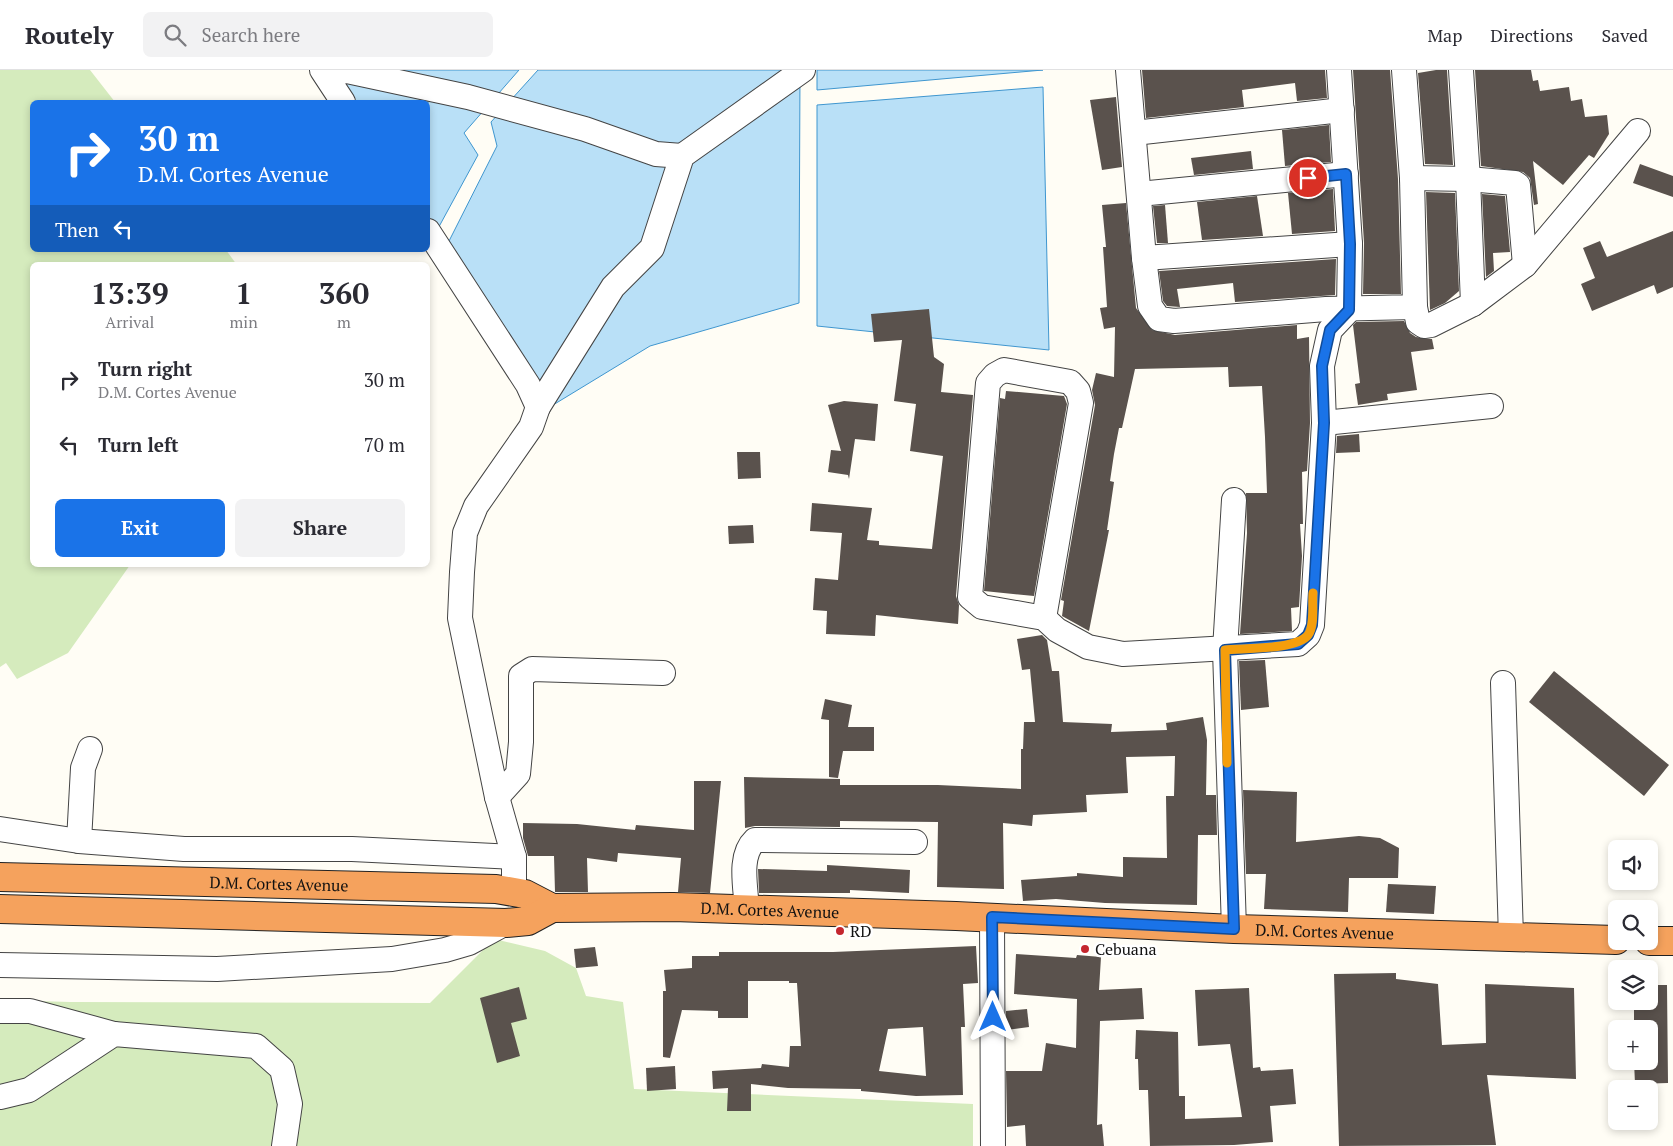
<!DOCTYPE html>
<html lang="en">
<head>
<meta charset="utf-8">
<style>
	:root { --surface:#fff; --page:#f2f2f3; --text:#2b2b33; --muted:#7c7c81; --line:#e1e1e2; --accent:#1a73e8 }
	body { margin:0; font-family:"PT Serif",serif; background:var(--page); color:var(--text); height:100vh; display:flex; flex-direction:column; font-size:19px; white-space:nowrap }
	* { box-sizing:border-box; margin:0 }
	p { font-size:16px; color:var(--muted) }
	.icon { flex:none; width:28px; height:28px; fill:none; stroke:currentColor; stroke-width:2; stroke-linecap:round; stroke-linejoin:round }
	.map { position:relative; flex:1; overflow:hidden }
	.side { position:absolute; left:30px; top:192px; width:400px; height:305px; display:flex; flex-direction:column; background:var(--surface); border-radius:8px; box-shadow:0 2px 8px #0003 }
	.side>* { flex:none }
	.top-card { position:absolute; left:30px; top:30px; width:400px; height:152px; border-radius:8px; box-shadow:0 2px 8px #0003; background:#1a73e8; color:#fff; overflow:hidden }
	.buttons { position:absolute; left:1608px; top:770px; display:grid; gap:10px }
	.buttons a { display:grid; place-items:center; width:50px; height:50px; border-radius:8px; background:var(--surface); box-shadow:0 2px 8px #0003; font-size:25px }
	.pin { position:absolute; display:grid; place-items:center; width:42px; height:42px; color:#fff; margin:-21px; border:2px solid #fff; border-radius:50%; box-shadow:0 1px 5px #0007 }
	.me { position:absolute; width:55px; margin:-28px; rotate:0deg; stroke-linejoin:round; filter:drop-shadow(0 0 4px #0008) }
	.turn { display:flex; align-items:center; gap:18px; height:105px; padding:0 25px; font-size:22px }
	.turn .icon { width:65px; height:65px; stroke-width:2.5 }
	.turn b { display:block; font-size:35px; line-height:42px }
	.then { display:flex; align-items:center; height:48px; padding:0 25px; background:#0003; gap:10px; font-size:19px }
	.eta { display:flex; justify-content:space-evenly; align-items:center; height:85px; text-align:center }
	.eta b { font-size:30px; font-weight:700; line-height:35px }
	.action { display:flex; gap:10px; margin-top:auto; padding:10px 25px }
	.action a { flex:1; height:58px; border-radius:8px; background:var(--accent); color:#fff; font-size:20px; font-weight:700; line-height:58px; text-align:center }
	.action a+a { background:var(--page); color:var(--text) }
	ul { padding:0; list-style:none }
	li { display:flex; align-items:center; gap:15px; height:65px; padding:0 25px }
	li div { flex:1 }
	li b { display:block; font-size:19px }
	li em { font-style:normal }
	header { display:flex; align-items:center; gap:30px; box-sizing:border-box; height:70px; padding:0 25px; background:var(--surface); border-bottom:1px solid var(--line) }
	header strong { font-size:24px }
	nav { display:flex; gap:28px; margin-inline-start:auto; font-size:18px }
	.search { width:350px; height:45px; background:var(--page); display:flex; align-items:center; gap:12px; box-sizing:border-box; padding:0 18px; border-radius:8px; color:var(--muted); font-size:19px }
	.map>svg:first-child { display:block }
	.green { fill:#d5ebbd }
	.water { fill:#b9e0f7; stroke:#3f96cf }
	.building { fill:#5a524d; fill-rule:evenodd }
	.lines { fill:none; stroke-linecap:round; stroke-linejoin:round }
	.minor-casing { stroke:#444; stroke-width:26 }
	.highway-casing { stroke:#222; stroke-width:30 }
	.minor { stroke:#fff; stroke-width:24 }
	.highway { stroke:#f5a25d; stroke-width:28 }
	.route-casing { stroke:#114b97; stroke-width:12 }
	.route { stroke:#1a73e8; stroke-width:9 }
	.slow { stroke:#f59e0b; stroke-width:9 }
	.poi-dot { fill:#c4262e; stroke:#fff; stroke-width:2 }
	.labels { text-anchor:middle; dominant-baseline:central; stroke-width:5; stroke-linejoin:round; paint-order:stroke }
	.street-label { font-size:16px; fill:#111; stroke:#fff }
	.poi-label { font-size:16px; fill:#111; stroke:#fff; text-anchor:start }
</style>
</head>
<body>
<header>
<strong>Routely</strong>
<div class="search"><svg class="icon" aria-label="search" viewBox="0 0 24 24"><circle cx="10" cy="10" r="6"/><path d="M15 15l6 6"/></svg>Search here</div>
<nav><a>Map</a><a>Directions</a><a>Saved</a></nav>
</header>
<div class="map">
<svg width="1673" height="1076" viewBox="0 0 1673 1076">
	<rect width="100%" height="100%" fill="#fffdf5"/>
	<g class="green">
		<path d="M0 0H90L115 32H32V180H226L237 195H32V495H130L68 583 17 609 6 593 0 597Z"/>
		<path d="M494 869 545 881 576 898 586 926 623 932 634 1019 973 1034V1076H0V930L71 932 430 933Z"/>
	</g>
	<g class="water">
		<path d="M333 0H519L464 63 478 85 435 164 428 152V32H353Z"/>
		<path d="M538 0H800L799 233 650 276 553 335 446 177 497 76 491 52Z"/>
		<path d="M817 0H1043L817 20Z"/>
		<path d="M1043 17 1049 280 817 256V35Z"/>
	</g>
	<g class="building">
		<path d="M1142 0H1325L1327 28 1297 31 1295 13 1242 20 1244 37 1146 48Z"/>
		<path d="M1353 0H1390L1398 109 1401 224H1363L1364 173Z"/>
		<path d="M1436 0H1447L1453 95 1425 94 1418 3Z"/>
		<path d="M1475 0H1531L1533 11 1538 10 1540 21 1569 17 1571 31 1582 29 1585 47 1607 45 1609 64 1594 88 1589 85 1563 115 1533 91 1538 134 1534 135 1530 108 1523 102 1481 96Z"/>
		<path d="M1116 27 1122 97 1102 100 1090 30Z"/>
		<path d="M1329 55 1331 92 1285 96 1282 60Z"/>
		<path d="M1251 81 1253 99 1194 105 1191 88Z"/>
		<path d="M1640 94 1673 106V127L1633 113Z"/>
		<path d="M1333 119 1335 161 1292 164 1288 123Z"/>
		<path d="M1426 122 1455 123 1459 221 1445 233 1430 240Z"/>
		<path d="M1482 124 1505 126 1510 182 1493 183 1494 201 1486 207Z"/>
		<path d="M1257 126 1263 166 1202 170 1197 132Z"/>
		<path d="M1126 133 1136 238 1152 260 1175 265 1297 255V269L1309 267 1310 353 1307 401 1302 402 1303 454H1300L1302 486 1299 537 1291 538 1292 561 1240 564 1247 463 1246 423H1267L1265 367 1262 316 1229 317 1228 297 1135 299 1122 358H1119L1114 384 1110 411 1114 412 1107 460H1109L1089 561 1062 546 1064 531 1061 530 1095 335 1092 320 1096 303 1114 307 1115 257 1104 259 1100 238 1107 237 1103 177H1106L1102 135Z"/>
		<path d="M1165 135 1168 173H1157L1153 136Z"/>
		<path d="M1673 161V217L1657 224 1654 215 1592 241 1581 214 1595 208 1583 178 1600 171 1607 187Z"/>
		<path d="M1336 189 1335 225 1235 232 1233 213 1177 219 1180 237 1167 236 1163 231 1159 201Z"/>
		<path d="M929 239 934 287 944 294 941 322 973 325 956 526 959 535 958 554 876 545 875 566 826 564 827 541 813 540 815 508 838 510 842 463 810 461 812 433 872 438 867 470 879 471V475L932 479 943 386 910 381 916 334 894 331 902 270 874 272 871 244Z"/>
		<path d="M1404 251 1410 263 1416 267 1432 269 1434 279 1411 282 1417 320 1387 324 1388 330 1358 335 1355 314 1360 313 1353 255 1356 252Z"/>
		<path d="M1006 321 1064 326 1067 334 1034 526 984 521 1000 328 1005 329Z"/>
		<path d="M844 331 878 334 875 371 855 369 849 409 848 405 828 402 831 380 841 381 828 335Z"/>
		<path d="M1359 364 1360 382 1336 383 1337 366Z"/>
		<path d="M737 382H760L761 408 738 409Z"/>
		<path d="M753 455 754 473 729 474 728 456Z"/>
		<path d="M1042 565 1047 570 1052 601H1059L1063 652 1112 654 1111 662 1167 660 1166 653 1203 647 1207 670 1206 725H1216L1217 765H1198L1197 835 1105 833 1056 829 1023 831 1021 810 1077 806V803L1123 807V787L1167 788 1166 726H1174L1175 686 1126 687 1128 723 1086 725 1087 742 1033 745 1032 756 1003 753 1004 819 937 817 938 752 840 751V757L755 756 745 758 744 707 840 709V715H938L1021 719V679H1023L1024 652H1035L1030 599 1022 600 1017 569Z"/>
		<path d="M1265 590 1269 637 1241 640 1239 591Z"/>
		<path d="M1554 601 1669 695 1644 726 1529 632Z"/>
		<path d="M825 629 852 635 848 657H874V681H843L838 708 829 707V650L821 649Z"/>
		<path d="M694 711H721L710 823 678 822 681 788 618 783 617 792 587 788 588 822H555L554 786H528L523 768V753L577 754 635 760 636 755 694 760Z"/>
		<path d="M1243 720 1297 722 1296 772 1359 766 1380 768 1399 778 1398 808H1349L1348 842 1264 839 1266 804H1246Z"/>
		<path d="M827 795 910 800 909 823 850 820V823H759L758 799 827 801Z"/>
		<path d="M1388 814 1436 816 1434 844 1386 842Z"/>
		<path d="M976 876 978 913 963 914 965 957H961L963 1025 916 1026 861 1021V1019L788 1018 751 1014V1041H727L728 1018 713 1019 712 1001 761 998 762 994 789 997 790 976H801L797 913H789V911H748V948H718V941L682 940 670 988 663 987V921H666L664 900 692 898V886H719V882H833ZM923 957 926 1006 879 1001 888 959Z"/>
		<path d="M595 877 598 896 576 898 574 879Z"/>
		<path d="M1016 884 1076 888 1077 885 1101 887 1099 920 1142 918 1144 949 1100 951 1097 1055 1102 1054 1104 1076H1026L1025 1055 1007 1057 1006 1001H1042L1046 973 1076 978 1077 929 1014 924Z"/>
		<path d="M1396 903V909L1438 914 1442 975 1486 973 1485 914 1574 918 1576 1009 1487 1005 1496 1075 1339 1076 1334 904Z"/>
		<path d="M1649 915H1667L1668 1013 1635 1014 1634 991H1649V959H1634V931H1649Z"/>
		<path d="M519 917 527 949 511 953 520 986 497 993 480 928Z"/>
		<path d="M1249 918 1253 998 1260 997 1261 1001 1293 999 1296 1034 1270 1036 1273 1072 1234 1075 1150 1076 1148 1020H1139L1138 989H1135L1136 960 1178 962 1179 1026H1185V1049L1242 1047 1230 974 1198 976 1195 920Z"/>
		<path d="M1027 939 1029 957 1006 960V941Z"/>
		<path d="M675 996 676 1019 647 1021 646 998Z"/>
	</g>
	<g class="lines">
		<g class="minor-casing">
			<g id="minor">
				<path d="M322 0 343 32"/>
				<path d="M1128 0 1144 188 1150 236 1159 249 1174 251 1326 239 1415 237 1412 108 1468 109 1515 113 1518 115 1525 195"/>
				<path d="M1404 0 1412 108"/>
				<path d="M1461 0 1468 109 1473 234"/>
				<path d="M326 5 347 1 468 27 585 59 656 84 682 86"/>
				<path d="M1134 63 1342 40"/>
				<path d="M1139 124 1346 104"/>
				<path d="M428 161 528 315 538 337 531 357 476 436 465 463 462 502 460 548 497 727 514 787V822"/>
				<path d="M1144 188 1350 174"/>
				<path d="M1415 237 1418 252 1424 256 1431 255 1473 234 1525 195 1638 61"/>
				<path d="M538 337 613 217 652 178 682 86 803 0"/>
				<path d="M1324 353 1491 336"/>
				<path d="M1044 548 1081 333 1078 321 1070 312 1004 300 995 305 988 313 970 527 982 537 1044 548 1057 560 1088 577 1123 584 1298 574 1308 565 1312 555 1324 353 1322 296 1330 260 1349 240 1350 174 1339 0"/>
				<path d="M1503 613 1511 867"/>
				<path d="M497 727 518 704 521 672V606L532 599 663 603"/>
				<path d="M0 759 79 771 184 779H352L514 787"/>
				<path d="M79 771 83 698 90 679"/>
				<path d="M747 840C746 818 738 786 755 770L915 772"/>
				<path d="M992 847 993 1076"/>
				<path d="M1234 859 1225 580 1234 430"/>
				<path d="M0 895 217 899 392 889 445 880 469 873 506 853"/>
				<path d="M0 941H30L114 964"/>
				<path d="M0 1027 29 1020 114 964 256 976 282 999 290 1034 284 1076"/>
			</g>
		</g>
		<g class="highway-casing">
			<g id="highway">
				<path id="s1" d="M0 807 496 819 525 824 552 838 673 837 956 846 1234 859 1616 870"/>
				<path d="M0 839 506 853 528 851 552 838"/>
				<path d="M1649 871H1673"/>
			</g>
		</g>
		<use href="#minor" class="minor"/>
		<use href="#highway" class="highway"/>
	</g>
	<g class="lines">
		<g class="route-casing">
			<path id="route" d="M993 947 992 847 1234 859 1225 580 1298 574 1308 565 1312 555 1324 353 1322 296 1330 260 1349 240 1350 174 1346 104 1308 108"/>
		</g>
		<use href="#route" class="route"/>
		<path class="slow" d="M1227 693 1225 580C1243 578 1297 580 1308 565 1315 556 1312 535 1313 523"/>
	</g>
	<g class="poi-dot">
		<circle cx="840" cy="861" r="5"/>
		<circle cx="1085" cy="879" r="5"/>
	</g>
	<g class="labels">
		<g class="street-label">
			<text stroke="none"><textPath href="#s1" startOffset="279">D.M. Cortes Avenue</textPath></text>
			<text stroke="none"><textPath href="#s1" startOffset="774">D.M. Cortes Avenue</textPath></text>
			<text stroke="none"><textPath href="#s1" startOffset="1329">D.M. Cortes Avenue</textPath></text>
		</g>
		<g class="poi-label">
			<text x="850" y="861">RD</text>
			<text x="1095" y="879">Cebuana</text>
		</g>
	</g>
</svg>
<div class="buttons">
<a><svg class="icon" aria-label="sound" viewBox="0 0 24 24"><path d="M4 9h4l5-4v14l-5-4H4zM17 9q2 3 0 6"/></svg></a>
<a><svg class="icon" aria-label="search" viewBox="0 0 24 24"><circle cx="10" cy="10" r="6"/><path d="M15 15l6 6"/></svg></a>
<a><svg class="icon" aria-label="layers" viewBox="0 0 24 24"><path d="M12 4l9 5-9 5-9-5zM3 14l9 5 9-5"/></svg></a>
<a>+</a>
<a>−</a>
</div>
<div class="pin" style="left:1308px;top:108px;background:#d93025"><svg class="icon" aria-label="arrive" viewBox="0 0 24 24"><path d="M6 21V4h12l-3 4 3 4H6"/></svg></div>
<svg class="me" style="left:993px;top:947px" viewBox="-20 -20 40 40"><path d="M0-17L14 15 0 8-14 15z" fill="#1a73e8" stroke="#fff" stroke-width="4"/></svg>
<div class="top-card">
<div class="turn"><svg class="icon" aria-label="right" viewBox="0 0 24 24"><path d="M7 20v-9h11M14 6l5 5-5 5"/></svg><div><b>30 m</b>D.M. Cortes Avenue</div></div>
<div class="then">Then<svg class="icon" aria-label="left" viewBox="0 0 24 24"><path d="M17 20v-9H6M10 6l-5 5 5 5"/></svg></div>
</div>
<section class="side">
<div class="eta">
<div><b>13:39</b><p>Arrival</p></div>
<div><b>1</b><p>min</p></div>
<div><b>360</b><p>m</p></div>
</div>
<ul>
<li><svg class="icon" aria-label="right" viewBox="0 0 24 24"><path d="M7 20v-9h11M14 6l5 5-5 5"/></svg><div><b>Turn right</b><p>D.M. Cortes Avenue</p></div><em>30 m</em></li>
<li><svg class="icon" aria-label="left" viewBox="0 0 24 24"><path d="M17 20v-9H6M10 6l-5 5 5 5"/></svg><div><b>Turn left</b></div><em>70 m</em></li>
</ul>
<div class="action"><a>Exit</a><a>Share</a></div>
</section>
</div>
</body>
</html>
